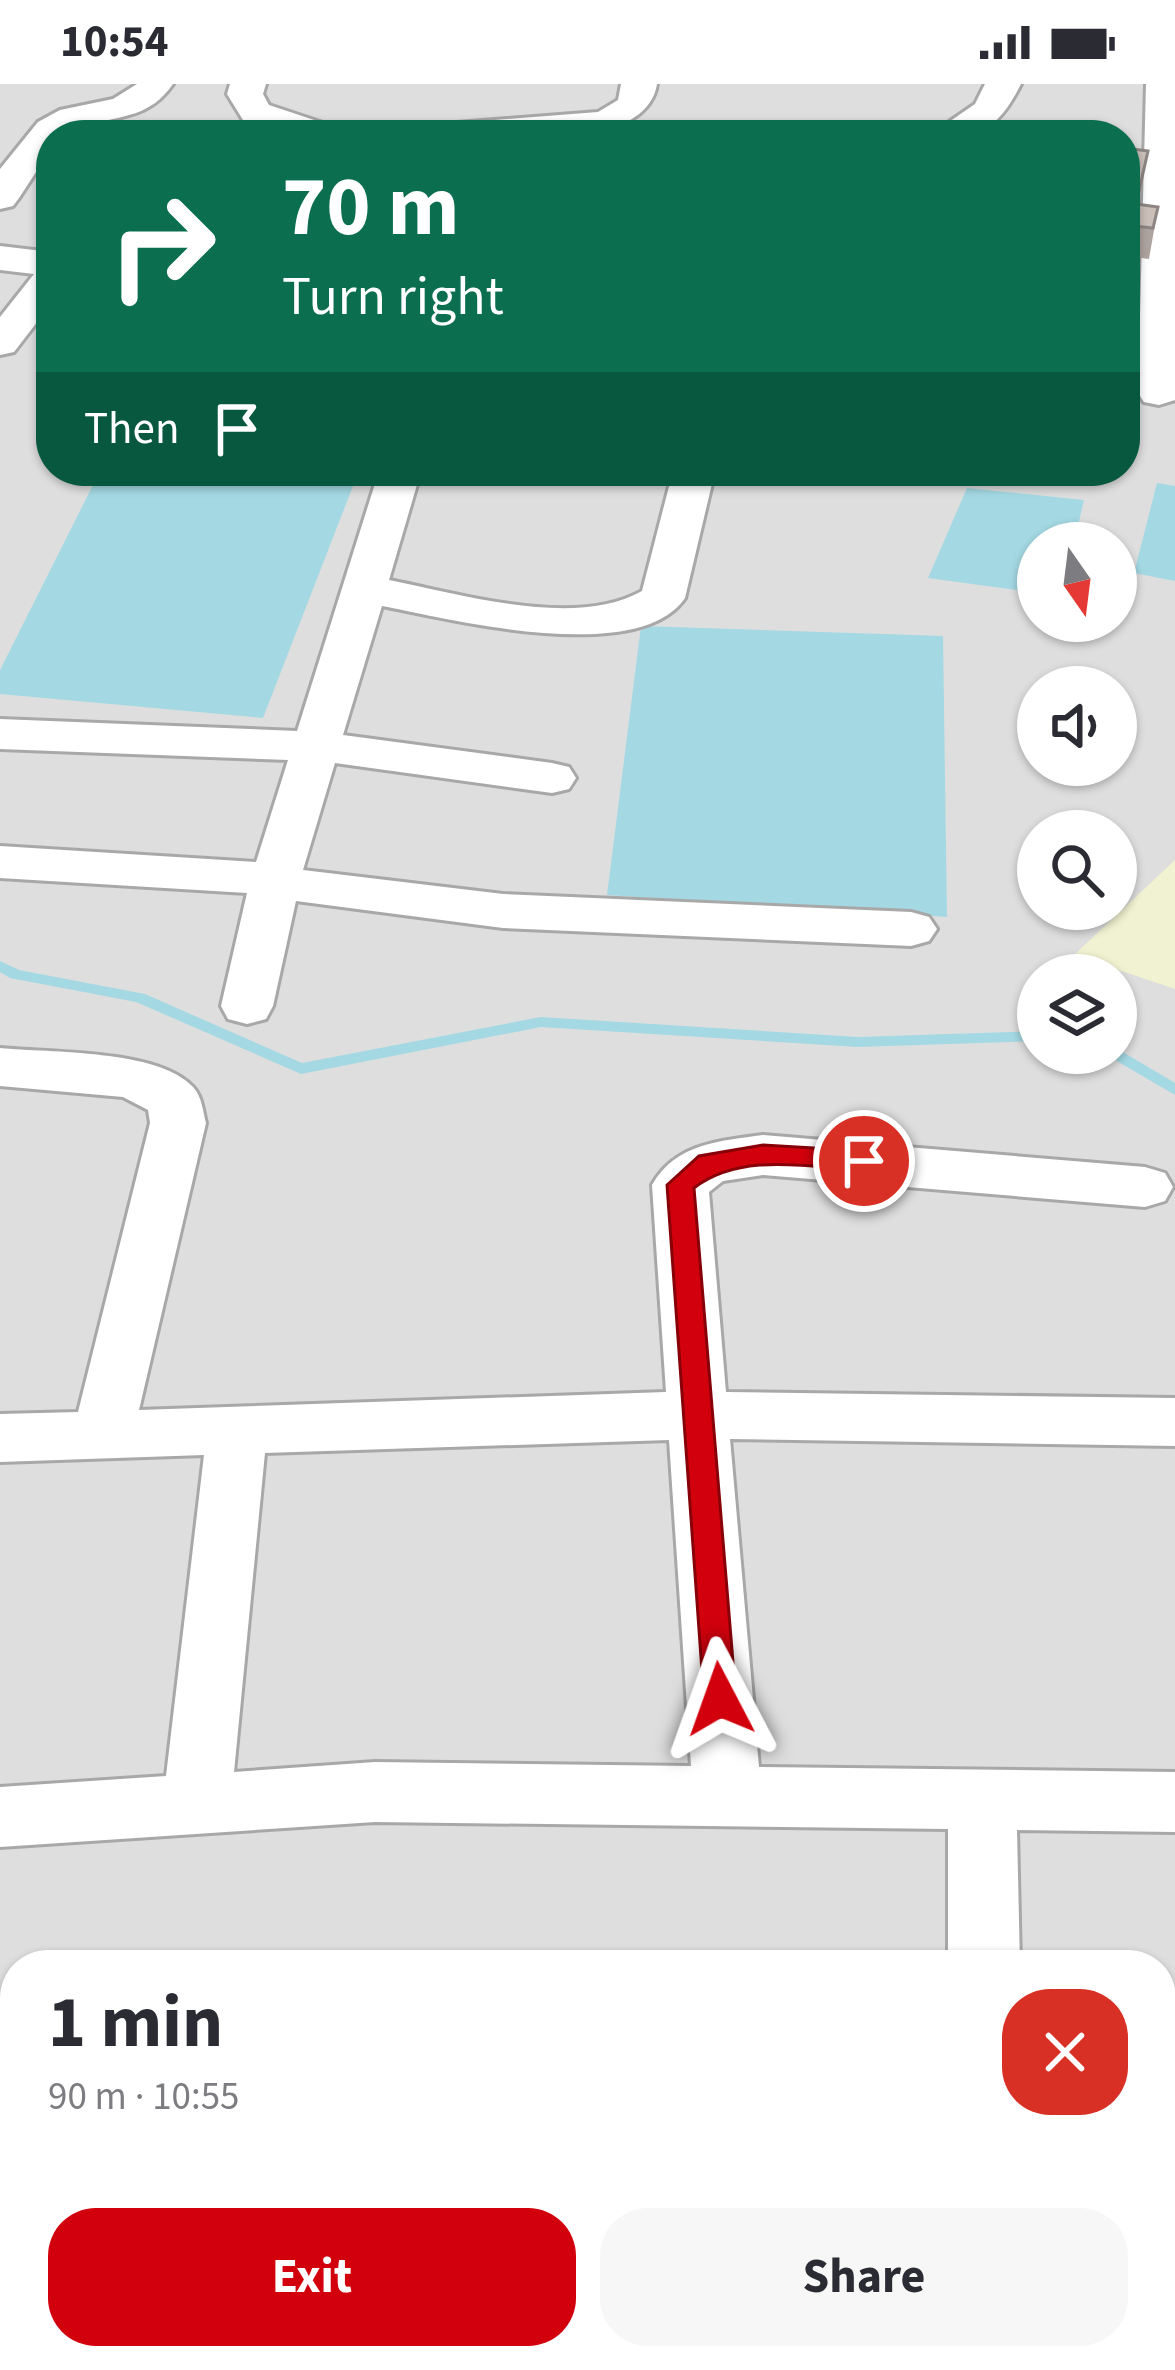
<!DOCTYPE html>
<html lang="en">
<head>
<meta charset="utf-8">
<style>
	:root { --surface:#fff; --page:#f7f7f7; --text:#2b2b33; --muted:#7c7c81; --accent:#d2000d }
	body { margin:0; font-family:"Source Sans 3",sans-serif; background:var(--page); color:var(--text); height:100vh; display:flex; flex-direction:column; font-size:45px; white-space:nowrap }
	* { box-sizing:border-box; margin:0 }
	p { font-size:39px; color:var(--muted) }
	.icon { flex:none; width:66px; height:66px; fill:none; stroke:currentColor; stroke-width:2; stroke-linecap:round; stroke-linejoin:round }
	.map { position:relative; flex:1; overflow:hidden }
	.details { position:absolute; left:0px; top:1866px; width:1176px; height:420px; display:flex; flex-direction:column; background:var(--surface); border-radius:48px 48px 0 0; box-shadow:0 3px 9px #0004 }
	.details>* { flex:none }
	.banner { position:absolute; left:36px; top:36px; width:1104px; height:366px; border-radius:48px; box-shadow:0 3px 9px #0004; background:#0b6e4f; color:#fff; overflow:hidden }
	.needle { width:78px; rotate:166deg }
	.tools { position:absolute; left:1017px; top:438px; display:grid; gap:24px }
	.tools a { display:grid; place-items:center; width:120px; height:120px; border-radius:50%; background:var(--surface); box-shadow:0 3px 9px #0004; font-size:60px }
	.pin { position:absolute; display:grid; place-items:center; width:102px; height:102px; color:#fff; margin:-51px; border:6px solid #fff; border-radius:50%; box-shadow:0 3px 12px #0007 }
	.me { position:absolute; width:132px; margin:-66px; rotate:356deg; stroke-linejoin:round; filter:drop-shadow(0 0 9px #0008) }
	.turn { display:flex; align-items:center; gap:42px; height:252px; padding:0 48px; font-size:54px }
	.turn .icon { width:156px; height:156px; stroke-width:2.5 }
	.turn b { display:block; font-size:84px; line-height:102px }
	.then { display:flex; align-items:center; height:114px; padding:0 48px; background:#0003; gap:24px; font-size:45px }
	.round { display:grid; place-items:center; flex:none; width:126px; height:126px; border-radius:48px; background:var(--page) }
	.overview { display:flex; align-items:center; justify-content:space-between; height:204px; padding:0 48px }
	h1 { font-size:72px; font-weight:700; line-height:90px }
	.button { display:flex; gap:24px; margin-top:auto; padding:24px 48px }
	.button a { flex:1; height:138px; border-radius:48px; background:var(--accent); color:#fff; font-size:48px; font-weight:700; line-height:138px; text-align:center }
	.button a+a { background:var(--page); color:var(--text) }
	.status { display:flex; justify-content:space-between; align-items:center; height:84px; padding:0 60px; background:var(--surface); direction:ltr }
	.status svg { height:33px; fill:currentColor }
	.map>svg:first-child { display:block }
	.residential { fill:#dfdede; fill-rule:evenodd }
	.farmland { fill:#f1f2d1 }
	.water { fill:#a4d9e3 }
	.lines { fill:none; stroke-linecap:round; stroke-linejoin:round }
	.stream { fill:#a4d9e3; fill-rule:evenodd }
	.minor-casing { stroke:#a8a8a8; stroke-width:6 }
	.minor { fill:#fff; fill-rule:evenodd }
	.wall { fill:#aea49f }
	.building { fill:#cabfb9; stroke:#8d8682; stroke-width:3 }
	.route { fill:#d2000d; stroke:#880008; stroke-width:3 }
</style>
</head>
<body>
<div class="status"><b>10:54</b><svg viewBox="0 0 49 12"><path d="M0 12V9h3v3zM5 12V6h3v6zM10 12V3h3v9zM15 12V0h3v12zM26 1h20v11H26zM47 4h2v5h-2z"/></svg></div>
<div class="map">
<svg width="1175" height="2286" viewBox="0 0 1175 2286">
	<rect width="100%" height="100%" fill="#f2ede7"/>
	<path class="residential" d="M0 0H1175V2286H0ZM51 51H1125V387H51ZM1038 459H1116V537H1038ZM1038 603H1116V681H1038ZM1038 747H1116V825H1038ZM1038 891H1116V969H1038ZM15 1881H1161V2271H15Z"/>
	<path class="farmland" d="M1175 776V905L1074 871Z"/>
	<g class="water">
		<path d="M100 387H172L353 402 263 634 0 610V586Z"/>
		<path d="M1157 399 1175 402V497L1134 489Z"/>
		<path d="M967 404 1084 416 1074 459H1038V509L928 494Z"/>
		<path d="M641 542 943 552 947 833 607 811Z"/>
		<path d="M0 1922 15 2011V2257L0 2262Z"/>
	</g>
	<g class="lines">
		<g class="stream">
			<path d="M0 877 19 886 145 910 302 979 541 933 858 953 1038 947V957L858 963 541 943 301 990 136 918 10 894 0 888Z"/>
			<path d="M1116 964 1175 999V1011L1110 973 1107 969H1116Z"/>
		</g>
		<g class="minor-casing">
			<g id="minor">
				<path d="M137 0H173C150 33 124 31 88 41 74 44 66 51 51 51V65L19 114 13 122 0 125V85L38 38 60 26 113 15Z"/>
				<path d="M230 0H266L263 10 269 21 335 43 340 51H287L243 36 227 10Z"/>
				<path d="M621 0H657C645 74 483 51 426 51L431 43 444 40 598 28 618 16Z"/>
				<path d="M985 0H1021C996 48 982 51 930 51L975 20Z"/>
				<path d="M1146 0H1175V316L1159 321 1144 318 1138 309Z"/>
				<path d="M0 162 51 168V220L14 268 0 271V233L34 190 0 186Z"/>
				<path d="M379 387H421L389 496C461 510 575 545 642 507L673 387H715L685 514C638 583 450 535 382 522L343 651 552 679 569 683 576 694 569 705 552 709 335 679 303 786 503 810 911 828 929 833 937 845 929 857 911 862 503 844 296 817 273 922 266 935 247 940 228 935 221 922 247 809 0 794V762L256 778 288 676 0 665V635L297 647Z"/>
				<path d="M0 964C50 969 158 965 193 1003 202 1012 203 1028 206 1039L139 1326 666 1308 652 1101C676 1059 720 1057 763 1051L1145 1083 1165 1089 1173 1103 1165 1117 1145 1123 763 1091 723 1097 709 1108 726 1308 1175 1314V1362L730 1355 759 1683 1175 1688V1748L1017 1746 1020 1881H948V1745L375 1738 0 1763V1703L166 1692 204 1371 0 1378V1330L78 1328 150 1039 148 1026 123 1013 0 1002ZM669 1356 691 1682 375 1678 234 1688 265 1369Z"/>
				<rect x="948" y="2271" width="78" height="15"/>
			</g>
		</g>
		<use href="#minor" class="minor"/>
	</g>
	<path class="wall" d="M1125 64 1143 96 1138 121 1158 123 1149 175 1125 172Z"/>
	<path class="building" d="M1125 64 1148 67 1136 120 1158 123 1153 144 1125 141Z"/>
	<path class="route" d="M763 1061 864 1067 877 1077 864 1086C808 1083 741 1068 694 1104L736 1615 731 1624 720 1628 709 1624 704 1615 667 1101 699 1072Z"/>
</svg>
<div class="tools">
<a><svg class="needle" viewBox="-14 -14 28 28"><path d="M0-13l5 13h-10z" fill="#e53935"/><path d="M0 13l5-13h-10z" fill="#7c7c81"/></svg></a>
<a><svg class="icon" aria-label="sound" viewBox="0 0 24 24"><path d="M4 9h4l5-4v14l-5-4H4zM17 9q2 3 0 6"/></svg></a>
<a><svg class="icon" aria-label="search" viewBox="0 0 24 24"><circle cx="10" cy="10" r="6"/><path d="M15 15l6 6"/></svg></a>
<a><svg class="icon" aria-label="layers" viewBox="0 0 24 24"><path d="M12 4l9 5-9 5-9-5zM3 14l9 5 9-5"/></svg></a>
</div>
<div class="pin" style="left:864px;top:1077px;background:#d93025"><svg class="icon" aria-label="arrive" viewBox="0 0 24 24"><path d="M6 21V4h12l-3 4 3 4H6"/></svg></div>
<svg class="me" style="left:720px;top:1615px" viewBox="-20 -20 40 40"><path d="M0-17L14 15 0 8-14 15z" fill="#d2000d" stroke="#fff" stroke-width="4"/></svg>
<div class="banner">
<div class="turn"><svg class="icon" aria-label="right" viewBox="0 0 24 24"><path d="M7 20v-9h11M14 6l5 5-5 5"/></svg><div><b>70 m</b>Turn right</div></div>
<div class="then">Then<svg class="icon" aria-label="arrive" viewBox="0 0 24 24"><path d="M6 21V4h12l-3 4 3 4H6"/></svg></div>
</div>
<section class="details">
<div class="overview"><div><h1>1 min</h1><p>90 m · 10:55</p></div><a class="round" style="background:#d93025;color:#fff"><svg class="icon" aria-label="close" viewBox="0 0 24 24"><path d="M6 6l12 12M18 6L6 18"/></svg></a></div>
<div class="button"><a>Exit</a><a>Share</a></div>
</section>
</div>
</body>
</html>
